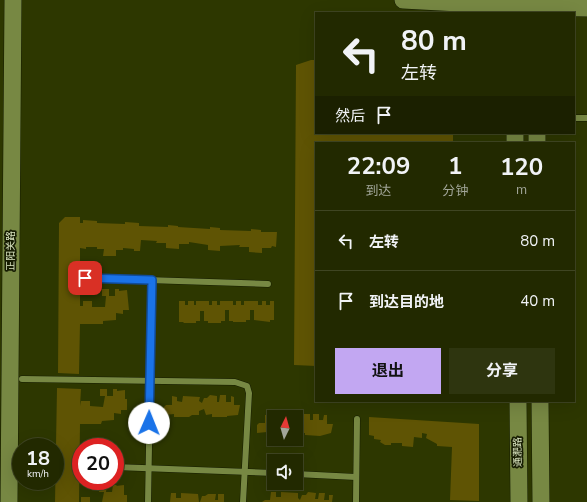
<!DOCTYPE html>
<html lang="zh">
<head>
<meta charset="utf-8">
<style>
	:root { --surface:#222900; --page:#2e350f; --text:#f1f3f6; --muted:#a2a699; --line:#3f4522; --accent:#c2a7f2 }
	body { margin:0; font-family:"Nunito Sans","Noto Sans SC",sans-serif; background:var(--page); color:var(--text); height:100vh; display:flex; flex-direction:column; font-size:15px; white-space:nowrap }
	* { box-sizing:border-box; margin:0 }
	p { font-size:13px; color:var(--muted) }
	.icon { flex:none; width:22px; height:22px; fill:none; stroke:currentColor; stroke-width:2; stroke-linecap:round; stroke-linejoin:round }
	.map { position:relative; flex:1; overflow:hidden }
	.side { position:absolute; left:315px; top:142px; width:260px; height:260px; display:flex; flex-direction:column; background:var(--surface); border-radius:0px; box-shadow:0 4px 16px #0002,0 0 0 1px var(--line) }
	.side>* { flex:none }
	.top-card { position:absolute; left:315px; top:12px; width:260px; height:122px; border-radius:0px; box-shadow:0 4px 16px #0002,0 0 0 1px var(--line); background:#222900; color:var(--text); overflow:hidden }
	.needle { width:26px; rotate:5deg }
	.buttons { position:absolute; left:267px; top:410px; display:grid; gap:8px }
	.buttons a { display:grid; place-items:center; width:36px; height:36px; border-radius:0px; background:var(--surface); box-shadow:0 4px 16px #0002,0 0 0 1px var(--line); font-size:20px }
	.speed { position:absolute; left:12px; top:438px; display:flex; gap:8px; font-size:20px; font-weight:700; text-align:center }
	.speed>* { display:grid; place-content:center; width:52px; height:52px; border-radius:50%; background:var(--surface); box-shadow:0 4px 16px #0002,0 0 0 1px var(--line); line-height:1 }
	.speed small { font-size:10px; font-weight:400 }
	.speed .limit { border:6px solid #d22; background:#fff; color:#111 }
	.pin { position:absolute; display:grid; place-items:center; width:34px; height:34px; color:#fff; margin:-17px; border-radius:8px; box-shadow:0 2px 6px #0006 }
	.me { position:absolute; width:44px; margin:-22px; rotate:1deg; stroke-linejoin:round; filter:drop-shadow(0 0 3px #0008) }
	.turn { display:flex; align-items:center; gap:14px; height:84px; padding:0 20px; font-size:18px }
	.turn .icon { width:52px; height:52px; stroke-width:2.5 }
	.turn b { display:block; font-size:28px; line-height:34px }
	.then { display:flex; align-items:center; height:38px; padding:0 20px; background:#0003; gap:8px; font-size:15px }
	.eta { display:flex; justify-content:space-evenly; align-items:center; height:68px; text-align:center }
	.eta b { font-size:24px; font-weight:700; line-height:28px }
	.cta { display:flex; gap:8px; margin-top:auto; padding:8px 20px }
	.cta a { flex:1; height:46px; border-radius:0px; background:var(--accent); color:#111; font-size:16px; font-weight:700; line-height:46px; text-align:center }
	.cta a+a { background:var(--page); color:var(--text) }
	ul { padding:0; list-style:none }
	li { display:flex; align-items:center; gap:12px; height:60px; padding:0 20px; border-top:1px solid var(--line) }
	li div { flex:1 }
	li b { display:block; font-size:15px }
	li em { font-style:normal }
	.map>svg:first-child { display:block }
	.building { fill:#5f5404 }
	.lines { fill:none; stroke-linecap:round; stroke-linejoin:round }
	.lane-casing { stroke:#161d00; stroke-width:7 }
	.secondary-casing { stroke:#161d00; stroke-width:18 }
	.lane { stroke:#778843; stroke-width:6 }
	.secondary { stroke:#778843; stroke-width:17 }
	.route-casing { stroke:#114b97; stroke-width:10 }
	.route { stroke:#1a73e8; stroke-width:7 }
	.labels { text-anchor:middle; dominant-baseline:central; stroke-width:3.5; stroke-linejoin:round; paint-order:stroke }
	.street-label { font-size:10px; fill:#dae5c1; stroke:#171d02 }
</style>
</head>
<body>
<div class="map">
<svg width="587" height="502" viewBox="0 0 587 502">
	<rect width="100%" height="100%" fill="#2d3700"/>
	<g class="building">
		<path d="M311 60H316V133H453V143H316V366L294 365 296 65Z"/>
		<path d="M65 217H80V223H83V220L97 221V223L125 224V222L139 223V226L168 227V225L178 226V227L210 229V227L220 228V230L251 231V229L261 230V232H277L276 247 272 246 271 248H262V253L249 252V247H239L240 245 220 246V251L208 250V245L189 242V244H179V249L166 248V243H156L157 241 141 240 140 251H134V249L123 248V250H116V256H103L104 249H97V247H86V249L80 248V306H83V301H92V307H105L106 296H102V289H109V296H115V289H119V291L127 290 129 310H123V314L116 313V320L103 321V324H80L79 374 58 373 59 223Z"/>
		<path d="M179 301H185V305H188V301H194V305H196V301H209V305H212V301H217V305H220V301H233V305H236V301H241V305H244V301H258V305H262V301H266V305H270V301H274V320H270V322L254 320V310H250V320H246V322H233V321H229V310H225V321H221V323H208V321H204V311H200V321H196V323H184L183 322H179Z"/>
		<path d="M57 388 81 389 80 406 81 401H90V406L103 407 105 396H100V389H107V396H113V389H117V391L125 390V399H127V410H121V414L114 413V420L102 421 101 424H80L79 502H55Z"/>
		<path d="M210 395 217 396V402H219L220 395H226V402H231V396L234 397V405H240L238 415 227 416V417H212V414L206 415 204 409 199 411V415H192L189 417H174V414L164 415V407L166 405H172V396L177 397V401L182 402 183 396 200 397 199 401 202 403 204 398H207Z"/>
		<path d="M302 414H310V420H313V414H319V420H323L324 415H327V424H333L331 433 320 436 305 435V433H299V430L296 427V420L297 416 300 417Z"/>
		<path d="M265 415H270V420H274V435H267V432L257 433V425L259 423H265Z"/>
		<path d="M369 417 479 424V501L450 500 452 447 437 446V444L426 438 427 434 422 433V438L414 437 413 447 402 446V443H391V445H385L380 442 381 440 374 439V436L369 435Z"/>
		<path d="M100 484H107L106 492H112L113 485H117L116 486 124 485V495H127V502H102L104 492H99Z"/>
		<path d="M271 492H276V497H281V492L298 493V498L300 500 302 495H306L308 492 316 493 315 499H318L319 493H325L324 500H329V495H333L332 502H262L265 500H270Z"/>
		<path d="M171 493H176V498H181V493L198 494 199 502H170Z"/>
		<path d="M208 494H216L215 500H218V494H224V502H200L202 496H205Z"/>
		<rect x="81" y="497" width="9" height="5"/>
	</g>
	<g class="lines">
		<g class="lane-casing">
			<g id="lane">
				<path d="M574 118H587"/>
				<path d="M85 278 268 284"/>
				<path d="M22 379 235 382 247 386 249 393 243 502"/>
				<path d="M115 467 274 473"/>
				<path d="M296 474 356 477"/>
				<path d="M148 502 152 280"/>
				<path d="M356 502 357 419"/>
			</g>
		</g>
		<g class="secondary-casing">
			<g id="secondary">
				<path d="M403 0 536 7 587 8"/>
				<path d="M515 133V143"/>
				<path d="M537 133V143"/>
				<path d="M518 401 519 502"/>
				<path d="M540 401 541 502"/>
				<path d="M9 502 13 0"/>
			</g>
		</g>
		<use href="#lane" class="lane"/>
		<use href="#secondary" class="secondary"/>
	</g>
	<g class="lines">
		<g class="route-casing">
			<path id="route" d="M85 278 152 280 149 423"/>
		</g>
		<use href="#route" class="route"/>
	</g>
	<g class="labels">
		<g class="street-label">
			<text transform="translate(11 251) rotate(-90)">正阳关路</text>
			<text transform="translate(518 452) rotate(-91)">通淝路</text>
		</g>
	</g>
</svg>
<div class="buttons">
<a><svg class="needle" viewBox="-14 -14 28 28"><path d="M0-13l5 13h-10z" fill="#e53935"/><path d="M0 13l5-13h-10z" fill="#a2a699"/></svg></a>
<a><svg class="icon" aria-label="sound" viewBox="0 0 24 24"><path d="M4 9h4l5-4v14l-5-4H4zM17 9q2 3 0 6"/></svg></a>
</div>
<div class="speed"><div>18<small>km/h</small></div><div class="limit">20</div></div>
<div class="pin" style="left:85px;top:278px;background:#d93025"><svg class="icon" aria-label="arrive" viewBox="0 0 24 24"><path d="M6 21V4h12l-3 4 3 4H6"/></svg></div>
<svg class="me" style="left:149px;top:423px" viewBox="-20 -20 40 40"><circle r="19" fill="#fff"/><path d="M0-13L10 11 0 6-10 11z" fill="#1a73e8"/></svg>
<div class="top-card">
<div class="turn"><svg class="icon" aria-label="left" viewBox="0 0 24 24"><path d="M17 20v-9H6M10 6l-5 5 5 5"/></svg><div><b>80 m</b>左转</div></div>
<div class="then">然后<svg class="icon" aria-label="arrive" viewBox="0 0 24 24"><path d="M6 21V4h12l-3 4 3 4H6"/></svg></div>
</div>
<section class="side">
<div class="eta">
<div><b>22:09</b><p>到达</p></div>
<div><b>1</b><p>分钟</p></div>
<div><b>120</b><p>m</p></div>
</div>
<ul>
<li><svg class="icon" aria-label="left" viewBox="0 0 24 24"><path d="M17 20v-9H6M10 6l-5 5 5 5"/></svg><div><b>左转</b></div><em>80 m</em></li>
<li><svg class="icon" aria-label="arrive" viewBox="0 0 24 24"><path d="M6 21V4h12l-3 4 3 4H6"/></svg><div><b>到达目的地</b></div><em>40 m</em></li>
</ul>
<div class="cta"><a>退出</a><a>分享</a></div>
</section>
</div>
</body>
</html>
